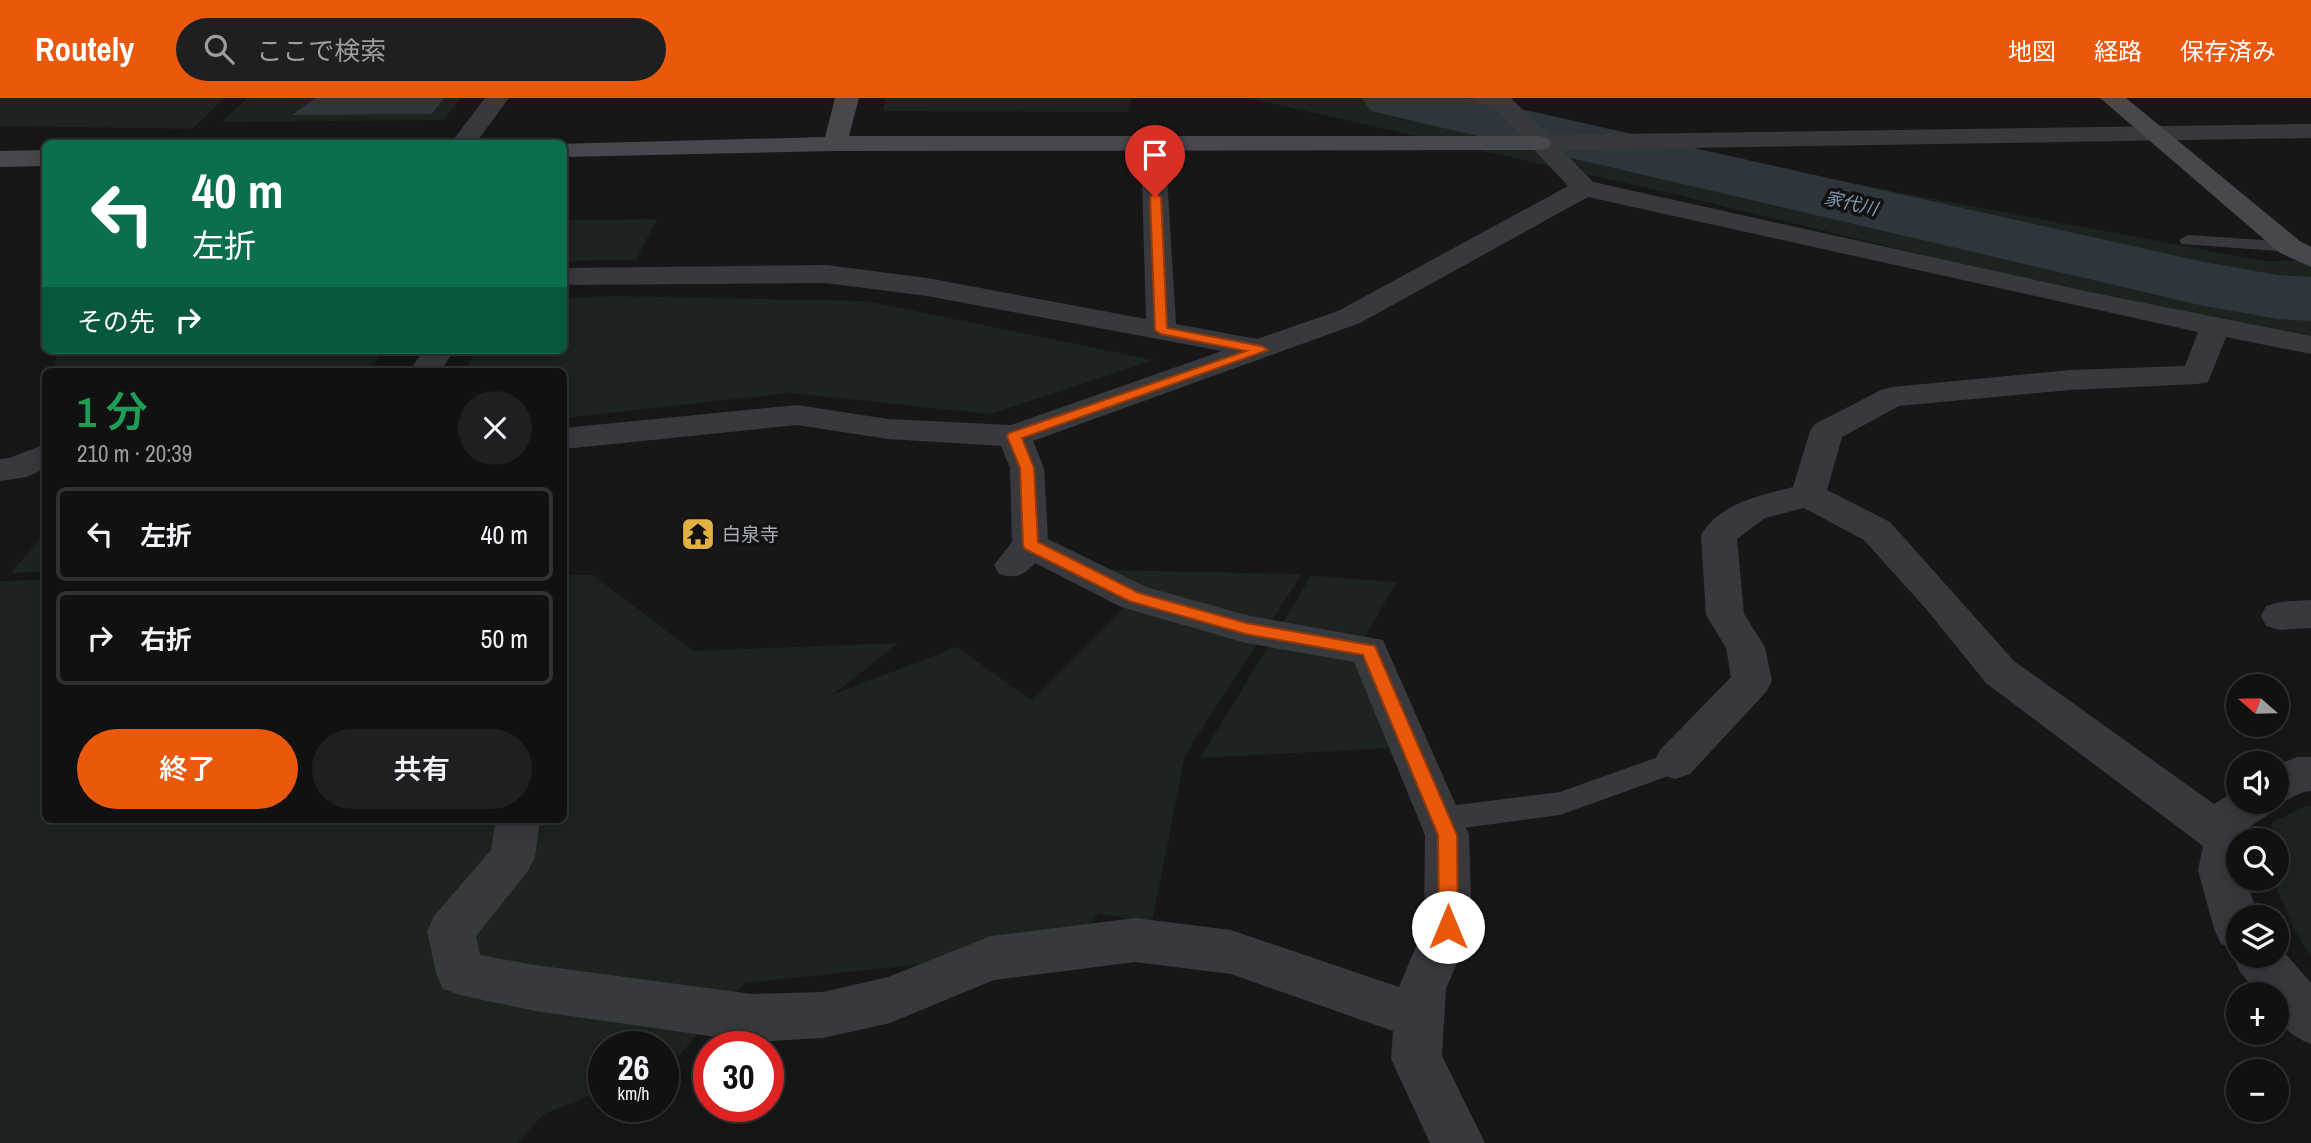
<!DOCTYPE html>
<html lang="ja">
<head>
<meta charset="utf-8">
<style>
	:root { --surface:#111112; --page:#1e1f20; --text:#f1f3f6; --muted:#9c9d9f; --line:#303132; --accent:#ea580c }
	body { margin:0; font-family:"Archivo Narrow","Noto Sans JP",sans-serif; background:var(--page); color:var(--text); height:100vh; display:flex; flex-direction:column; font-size:26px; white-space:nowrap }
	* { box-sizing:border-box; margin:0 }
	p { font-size:23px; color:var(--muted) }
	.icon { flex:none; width:38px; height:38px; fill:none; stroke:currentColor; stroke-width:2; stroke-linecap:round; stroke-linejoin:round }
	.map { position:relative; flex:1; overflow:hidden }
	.panel { position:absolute; left:42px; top:270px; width:525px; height:455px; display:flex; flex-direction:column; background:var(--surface); border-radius:10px; box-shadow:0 4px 18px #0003,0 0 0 2px var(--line) }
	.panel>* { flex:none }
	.guide { position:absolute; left:42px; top:42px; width:525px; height:214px; border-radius:10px; box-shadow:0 4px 18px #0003,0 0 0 2px var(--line); background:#0b6e4f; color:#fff; overflow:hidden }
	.needle { width:46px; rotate:290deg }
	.buttons { position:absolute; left:2226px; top:576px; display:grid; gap:14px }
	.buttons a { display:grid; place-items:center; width:63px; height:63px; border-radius:50%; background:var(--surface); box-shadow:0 4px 18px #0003,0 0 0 2px var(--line); font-size:35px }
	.speed { position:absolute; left:588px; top:933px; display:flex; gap:14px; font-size:35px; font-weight:700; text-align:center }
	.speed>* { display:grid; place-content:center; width:91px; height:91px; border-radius:50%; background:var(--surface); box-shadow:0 4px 18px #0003,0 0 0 2px var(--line); line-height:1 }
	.speed small { font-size:18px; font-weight:400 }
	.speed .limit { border:10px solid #d22; background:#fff; color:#111 }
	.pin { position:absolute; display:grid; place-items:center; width:60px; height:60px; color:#fff; margin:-72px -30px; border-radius:50% 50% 50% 0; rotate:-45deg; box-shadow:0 0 7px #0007 }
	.pin .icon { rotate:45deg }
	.me { position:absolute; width:77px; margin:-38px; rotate:0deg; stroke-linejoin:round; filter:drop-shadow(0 0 5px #0008) }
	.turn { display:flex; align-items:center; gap:24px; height:147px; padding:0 35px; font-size:32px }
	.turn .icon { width:91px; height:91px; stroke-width:2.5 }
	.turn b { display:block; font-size:49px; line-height:60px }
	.then { display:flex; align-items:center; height:66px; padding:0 35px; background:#0003; gap:14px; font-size:26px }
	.round { display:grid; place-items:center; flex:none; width:74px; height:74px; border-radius:37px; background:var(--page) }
	.summary { display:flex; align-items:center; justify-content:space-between; height:119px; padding:0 35px }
	h1 { font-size:42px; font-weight:600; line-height:52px; color:#1e9e55 }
	.action { display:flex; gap:14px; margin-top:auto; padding:14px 35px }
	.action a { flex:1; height:80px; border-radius:42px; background:var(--accent); color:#fff; font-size:28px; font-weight:600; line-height:80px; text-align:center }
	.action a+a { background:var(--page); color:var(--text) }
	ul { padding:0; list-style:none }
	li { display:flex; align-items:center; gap:21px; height:94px; margin:0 14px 10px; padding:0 21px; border:4px solid var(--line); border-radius:10px }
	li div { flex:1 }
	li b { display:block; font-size:26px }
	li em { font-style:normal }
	header { display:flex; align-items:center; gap:42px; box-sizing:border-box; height:98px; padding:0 35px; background:var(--accent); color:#fff }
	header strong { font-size:33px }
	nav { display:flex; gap:38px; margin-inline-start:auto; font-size:24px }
	.search { width:490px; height:63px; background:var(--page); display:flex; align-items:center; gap:18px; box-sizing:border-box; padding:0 24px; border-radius:38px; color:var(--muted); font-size:26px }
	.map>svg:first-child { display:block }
	.green { fill:#1d231e }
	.water { fill:#2e353b }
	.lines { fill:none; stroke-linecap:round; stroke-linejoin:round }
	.river { fill:#2e353b; fill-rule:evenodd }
	.lane { fill:#38393d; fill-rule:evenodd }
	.street { fill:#38393d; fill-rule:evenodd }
	.secondary { fill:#46484d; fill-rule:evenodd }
	.route { fill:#ea580c; stroke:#983908; stroke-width:2 }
	.labels { text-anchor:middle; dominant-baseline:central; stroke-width:7; stroke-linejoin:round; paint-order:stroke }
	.far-water-label { font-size:18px; font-style:italic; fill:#849aaf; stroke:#121213 }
	.poi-label { font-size:19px; fill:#aaaeb7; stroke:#121213; text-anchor:start }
</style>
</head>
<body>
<header>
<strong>Routely</strong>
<div class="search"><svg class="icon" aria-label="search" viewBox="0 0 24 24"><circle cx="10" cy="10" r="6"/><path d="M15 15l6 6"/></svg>ここで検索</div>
<nav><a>地図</a><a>経路</a><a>保存済み</a></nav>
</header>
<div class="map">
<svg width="2311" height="1045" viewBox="0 0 2311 1045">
	<rect width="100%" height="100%" fill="#171718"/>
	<g class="green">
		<path d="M0 0H225L192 31 0 28Z"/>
		<path d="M247 0H461L444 22 222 24Z"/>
		<path d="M885 0H1131L1128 14 883 13Z"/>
		<path d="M1248 0H1465L1708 58 2263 163H2311V247L2215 228 1661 93Z"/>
		<path d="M657 121 636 162 564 163V122Z"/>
		<path d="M612 198 866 203 1154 262 991 316 790 295 564 320V273H464L477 252H564V201Z"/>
		<path d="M58 252H383L371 273H53Z"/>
		<path d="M45 435V474L11 475Z"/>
		<path d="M1108 472 1302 476 1185 657 1152 824 1099 816 1063 851 745 885 672 965 663 968V948H604V992L544 1016 517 1045H0V483L45 482 46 721H564V477H593L693 553 899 545 832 597 957 549 1031 602 1134 500Z"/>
		<path d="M1311 478 1397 484 1358 550 1390 650 1200 660Z"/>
		<path d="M2307 708H2311V859L2294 831 2273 781 2277 780V742H2271L2272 724Z"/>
	</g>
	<path class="water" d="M315 0H444L432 16 292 17Z"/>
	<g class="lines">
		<path class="river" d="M1362 0H1471L2204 164 2278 177 2311 179V223L2278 221 2204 208 1392 18 1371 13Z"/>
		<g class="lane">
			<path d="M2188 137 2290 144 2299 149 2290 154 2182 146 2179 142Z"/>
			<path d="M1675 653 1685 656 1689 664 1685 672 1560 717 1441 733 1431 729 1427 721 1431 713 1441 709 1560 694Z"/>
		</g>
		<g class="street">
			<path d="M485 0H509L475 46H450Z"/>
			<path d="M1472 0H1511L1548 37 2311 26V40L1562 52 1593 84 2099 196 2311 238V256L2226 239 2208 284 2197 286 2070 292 1899 308 1842 339 1827 392 1890 424 2014 563 2214 706 2238 691V704H2277V667L2297 659H2311V693C2298 693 2288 705 2274 705L2268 717 2251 728 2248 742H2238V780H2246L2258 819H2238V858H2277V846L2311 885V946C2284 935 2277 925 2277 896H2258L2240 874 2233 858 2236 851 2221 846 2214 831 2198 772 2203 748 1986 585 1927 512 1864 442 1804 410 1765 420 1737 441 1744 516 1765 549 1772 583 1766 594 1690 676 1675 681 1660 676 1654 664 1660 652 1731 579 1726 550 1706 517 1701 437C1720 405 1759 398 1793 389L1810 333 1815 326 1881 292 1892 289 2070 272 2185 268 2198 234 1588 99 1360 225 1033 343 1044 370 1048 441 1146 489 1246 517 1383 542 1469 737 1472 829 1446 891 1442 958 1485 1045H1430L1391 961 1393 933 1231 876 1135 864 994 882 890 925 823 940 752 944 535 913 460 897 443 891 436 875 427 833 434 818 491 752 496 721H540L535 759 528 773 476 838 480 857 535 867 752 896 823 894 888 879 991 838 1135 820 1231 832 1399 889 1424 829 1425 737 1354 564 1246 545 1121 509 1035 465C1023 478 1016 481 999 476L994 467 1012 444 1010 370 1001 348 888 341 797 327 564 351V330L797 307 888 321 1011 327 1222 253 927 198 826 185 564 187V170L826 167 927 180 1146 221 1141 46 1144 41 1153 39 1162 41 1165 46 1176 226 1257 241 1338 213 1568 88 1494 9 1476 5Z"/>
			<path d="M424 252H454L441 273H409Z"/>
			<path d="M46 346V370L27 379 0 383V361L9 360Z"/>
			<path d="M2311 502V530L2280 532 2266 528 2261 518 2266 508 2280 504Z"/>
		</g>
		<g class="secondary">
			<path d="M835 0H859L849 38H1539L1548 40 1551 45 1548 50 1539 52 835 53 564 59V46H556L825 39Z"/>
			<path d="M2100 0H2126L2300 143 2311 149V169L2280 155Z"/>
			<path d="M46 52V68L0 69V53Z"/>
		</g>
	</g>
	<path class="route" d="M1155 96 1161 99 1167 230 1261 248 1268 252 1022 340 1034 370 1038 444 1139 495 1246 525 1375 548 1457 737 1458 829 1455 836 1448 838 1441 836 1439 829 1438 737 1363 557 1246 536 1129 503 1025 451 1023 447 1020 370 1007 338 1009 335 1246 253 1161 236 1155 232 1150 99Z"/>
	<defs>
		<g id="temple-square" transform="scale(1.75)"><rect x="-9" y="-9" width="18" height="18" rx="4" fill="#e3b044" stroke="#121213"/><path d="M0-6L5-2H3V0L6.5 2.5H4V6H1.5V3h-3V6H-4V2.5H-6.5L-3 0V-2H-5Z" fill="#111"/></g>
	</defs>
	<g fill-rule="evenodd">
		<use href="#temple-square" x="698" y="436"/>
	</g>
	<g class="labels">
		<g class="far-water-label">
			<text transform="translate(1851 105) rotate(13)">家代川</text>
		</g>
		<g class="poi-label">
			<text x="722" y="436">白泉寺</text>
		</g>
	</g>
</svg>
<div class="buttons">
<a><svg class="needle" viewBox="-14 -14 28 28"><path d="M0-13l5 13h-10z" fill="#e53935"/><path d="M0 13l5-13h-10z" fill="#9c9d9f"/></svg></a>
<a><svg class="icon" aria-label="sound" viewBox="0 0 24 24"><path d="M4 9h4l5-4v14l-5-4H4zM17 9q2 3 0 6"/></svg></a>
<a><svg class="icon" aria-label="search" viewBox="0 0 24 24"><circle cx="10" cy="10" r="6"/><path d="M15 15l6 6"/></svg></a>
<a><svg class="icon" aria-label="layers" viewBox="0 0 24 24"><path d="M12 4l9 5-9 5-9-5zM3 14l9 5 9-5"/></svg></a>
<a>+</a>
<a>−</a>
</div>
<div class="speed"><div>26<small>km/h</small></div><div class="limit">30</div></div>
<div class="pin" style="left:1155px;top:99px;background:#d93025"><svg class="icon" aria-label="arrive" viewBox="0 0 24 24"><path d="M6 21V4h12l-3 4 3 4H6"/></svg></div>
<svg class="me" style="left:1448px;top:829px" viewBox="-20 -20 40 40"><circle r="19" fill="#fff"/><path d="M0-13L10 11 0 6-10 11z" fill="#ea580c"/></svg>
<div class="guide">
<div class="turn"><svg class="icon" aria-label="left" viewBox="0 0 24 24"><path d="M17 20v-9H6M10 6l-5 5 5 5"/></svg><div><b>40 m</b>左折</div></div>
<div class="then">その先<svg class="icon" aria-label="right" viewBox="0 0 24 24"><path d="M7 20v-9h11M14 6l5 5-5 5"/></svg></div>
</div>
<section class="panel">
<div class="summary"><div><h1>1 分</h1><p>210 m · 20:39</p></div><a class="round"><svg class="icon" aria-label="close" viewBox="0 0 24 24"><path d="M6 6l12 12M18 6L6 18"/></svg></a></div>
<ul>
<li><svg class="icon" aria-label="left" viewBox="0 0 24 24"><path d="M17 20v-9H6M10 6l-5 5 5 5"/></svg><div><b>左折</b></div><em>40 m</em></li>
<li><svg class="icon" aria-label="right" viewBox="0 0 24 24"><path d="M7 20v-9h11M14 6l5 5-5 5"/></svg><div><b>右折</b></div><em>50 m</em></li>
</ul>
<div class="action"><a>終了</a><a>共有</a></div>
</section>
</div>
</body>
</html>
